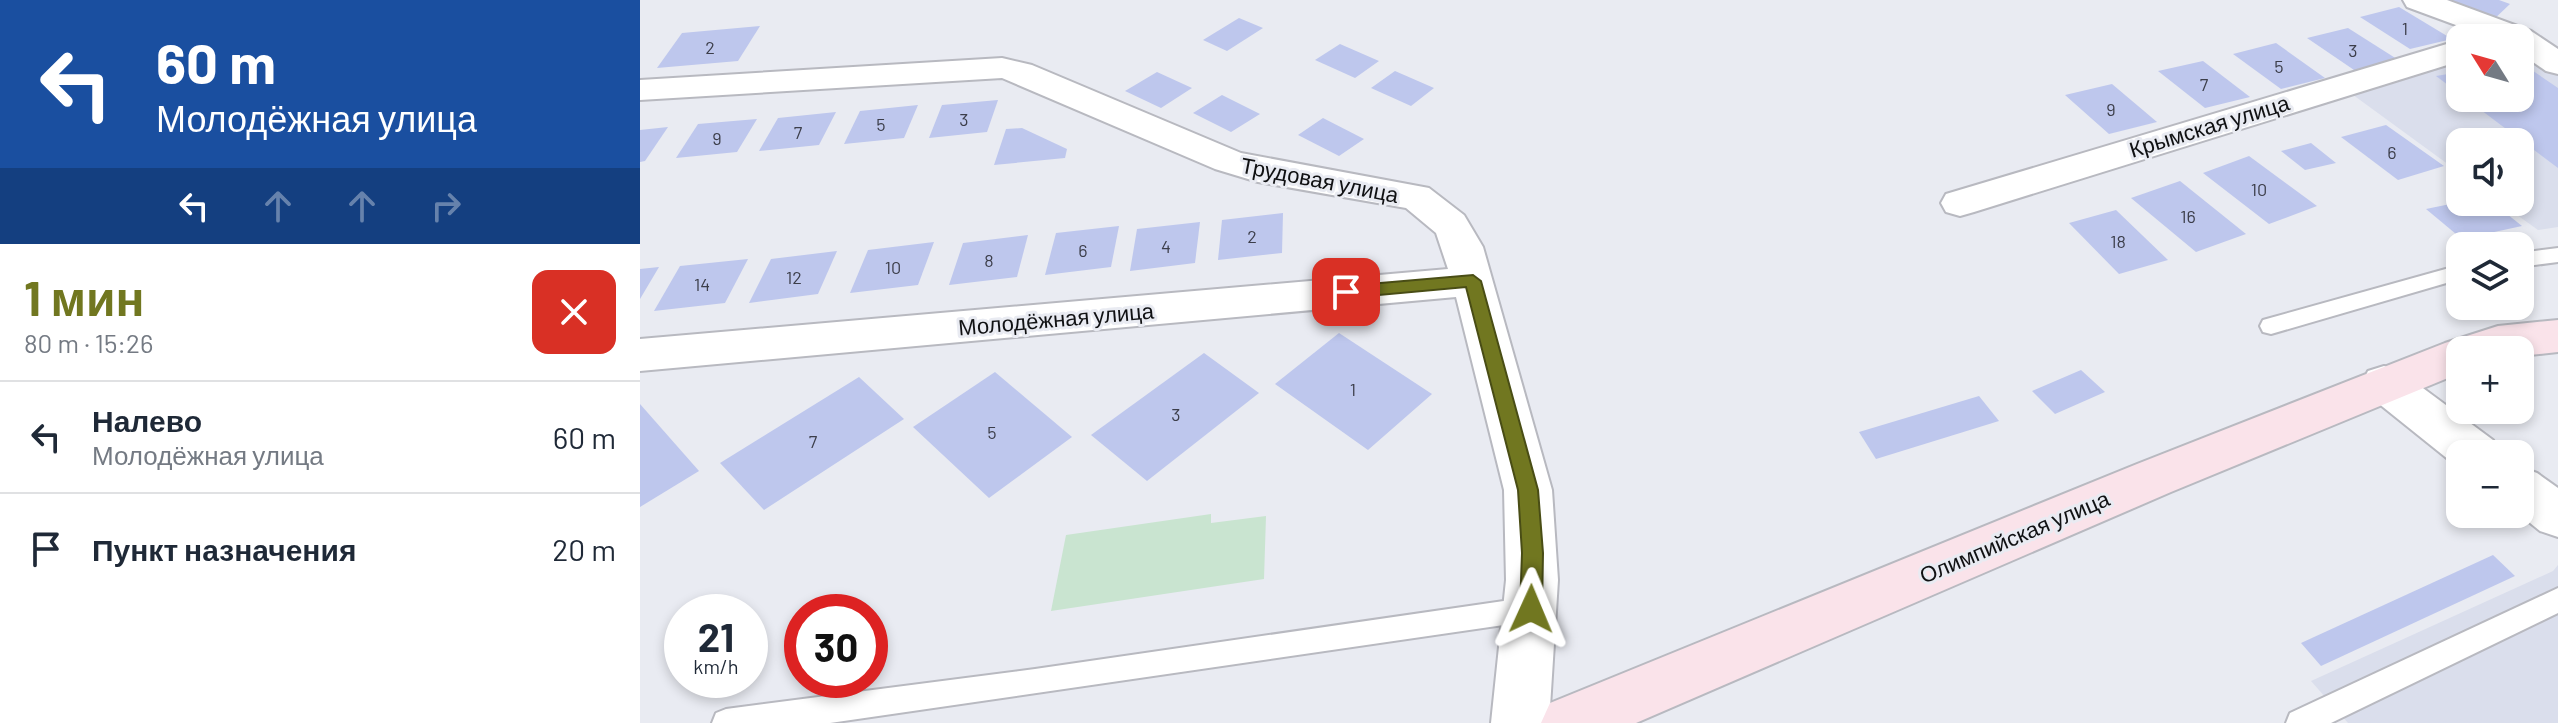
<!DOCTYPE html>
<html lang="ru">
<head>
<meta charset="utf-8">
<style>
	:root { --surface:#fff; --page:#f6f6f7; --text:#1f2937; --muted:#747a83; --line:#e0e1e3; --accent:#717720 }
	body { margin:0; font-family:Barlow,sans-serif; background:var(--page); color:var(--text); height:100vh; display:flex; flex-direction:column; font-size:30px; white-space:nowrap }
	* { box-sizing:border-box; margin:0 }
	p { font-size:26px; color:var(--muted) }
	.icon { flex:none; width:44px; height:44px; fill:none; stroke:currentColor; stroke-width:2; stroke-linecap:round; stroke-linejoin:round }
	.map { position:relative; flex:1; overflow:hidden }
	.panel { display:flex; flex-direction:column; background:var(--surface); width:640px }
	.panel>* { flex:none }
	.guide { background:#1a4fa0; color:#fff; overflow:hidden }
	.needle { width:52px; rotate:307deg }
	.buttons { position:absolute; left:1806px; top:24px; display:grid; gap:16px }
	.buttons a { display:grid; place-items:center; width:88px; height:88px; border-radius:16px; background:var(--surface); box-shadow:0 4px 12px #0003; font-size:40px }
	.speed { position:absolute; left:24px; top:594px; display:flex; gap:16px; font-size:40px; font-weight:700; text-align:center }
	.speed>* { display:grid; place-content:center; width:104px; height:104px; border-radius:50%; background:var(--surface); box-shadow:0 4px 12px #0003; line-height:1 }
	.speed small { font-size:20px; font-weight:400 }
	.speed .limit { border:12px solid #d22; background:#fff; color:#111 }
	.pin { position:absolute; display:grid; place-items:center; width:68px; height:68px; color:#fff; margin:-34px; border-radius:16px; box-shadow:0 4px 12px #0006 }
	.me { position:absolute; width:88px; margin:-44px; rotate:1deg; stroke-linejoin:round; filter:drop-shadow(0 0 6px #0008) }
	.turn { display:flex; align-items:center; gap:28px; height:168px; padding:0 24px; font-size:36px }
	.turn .icon { width:104px; height:104px; stroke-width:2.5 }
	.turn b { display:block; font-size:56px; line-height:68px }
	.lanes { display:flex; align-items:center; height:76px; padding:0 24px; background:#0003; justify-content:center; gap:40px; direction:ltr }
	.lanes .off { opacity:.35 }
	.round { display:grid; place-items:center; flex:none; width:84px; height:84px; border-radius:16px; background:var(--page) }
	.headline { display:flex; align-items:center; justify-content:space-between; height:136px; padding:0 24px }
	h1 { font-size:48px; font-weight:700; line-height:60px; color:var(--accent) }
	ul { padding:0; list-style:none }
	li { display:flex; align-items:center; gap:24px; height:112px; padding:0 24px; border-top:2px solid var(--line) }
	li div { flex:1 }
	li b { display:block; font-size:30px }
	li em { font-style:normal }
	main { display:flex; flex:1; min-height:0 }
	.map>svg:first-child { display:block }
	.built { fill:#dadeec }
	.green { fill:#c9e4d0 }
	.building { fill:#bec7ed }
	.lines { fill:none; stroke-linecap:round; stroke-linejoin:round }
	.lane-casing { stroke:#b8b9c0; stroke-width:4 }
	.street-casing { stroke:#b8b9c0; stroke-width:4 }
	.secondary-casing { stroke:#b8b9c0; stroke-width:4 }
	.lane { fill:#fff; fill-rule:evenodd }
	.street { fill:#fff; fill-rule:evenodd }
	.secondary { fill:#fae3ea; fill-rule:evenodd }
	.route { fill:#717720; stroke:#494d15; stroke-width:2 }
	.labels { text-anchor:middle; dominant-baseline:central; stroke-width:6; stroke-linejoin:round; paint-order:stroke }
	.number-label { font-size:18px; fill:#3c3e4a }
	.street-label { font-size:22px; fill:#101113; stroke:#e9ebf2 }
</style>
</head>
<body>
<main>
<section class="panel">
<div class="guide">
<div class="turn"><svg class="icon" aria-label="left" viewBox="0 0 24 24"><path d="M17 20v-9H6M10 6l-5 5 5 5"/></svg><div><b>60 m</b>Молодёжная улица</div></div>
<div class="lanes"><svg class="icon" aria-label="left" viewBox="0 0 24 24"><path d="M17 20v-9H6M10 6l-5 5 5 5"/></svg><svg class="icon off" aria-label="ahead" viewBox="0 0 24 24"><path d="M12 20V5M6 11l6-6 6 6"/></svg><svg class="icon off" aria-label="ahead" viewBox="0 0 24 24"><path d="M12 20V5M6 11l6-6 6 6"/></svg><svg class="icon off" aria-label="right" viewBox="0 0 24 24"><path d="M7 20v-9h11M14 6l5 5-5 5"/></svg></div>
</div>
<div class="headline"><div><h1>1 мин</h1><p>80 m · 15:26</p></div><a class="round" style="background:#d93025;color:#fff"><svg class="icon" aria-label="close" viewBox="0 0 24 24"><path d="M6 6l12 12M18 6L6 18"/></svg></a></div>
<ul>
<li><svg class="icon" aria-label="left" viewBox="0 0 24 24"><path d="M17 20v-9H6M10 6l-5 5 5 5"/></svg><div><b>Налево</b><p>Молодёжная улица</p></div><em>60 m</em></li>
<li><svg class="icon" aria-label="arrive" viewBox="0 0 24 24"><path d="M6 21V4h12l-3 4 3 4H6"/></svg><div><b>Пункт назначения</b></div><em>20 m</em></li>
</ul>
</section>
<div class="map">
<svg width="1918" height="723" viewBox="0 0 1918 723">
	<rect width="100%" height="100%" fill="#e9ebf2"/>
	<g class="built">
		<path d="M1870 26 1918 58V227L1898 230 1859 202H1880V142H1820V173L1694 81 1820 42V98H1880V38H1832Z"/>
		<path d="M1918 565V723H1708L1671 681 1913 571Z"/>
	</g>
	<path class="green" d="M571 514V523L626 516 624 579 411 611 426 535Z"/>
	<g class="building">
		<path d="M1802 0H1859L1870 4 1851 22Z"/>
		<path d="M1759 7 1812 39 1770 49 1720 17Z"/>
		<path d="M599 18 623 28 587 51 563 40Z"/>
		<path d="M120 26 98 61 17 68 42 33Z"/>
		<path d="M1708 28 1760 61 1717 72 1667 38Z"/>
		<path d="M1636 43 1685 78 1641 89 1593 54Z"/>
		<path d="M700 44 739 61 715 78 675 60Z"/>
		<path d="M1563 61 1610 97 1565 108 1518 71Z"/>
		<path d="M1880 62 1918 88V168L1825 98H1880Z"/>
		<path d="M755 71 794 88 771 106 731 88Z"/>
		<path d="M517 72 552 88 521 108 485 91Z"/>
		<path d="M1820 72V94L1796 76Z"/>
		<path d="M1472 84 1517 122 1469 134 1425 95Z"/>
		<path d="M582 95 620 114 591 132 553 113Z"/>
		<path d="M358 100 347 132 289 138 302 105Z"/>
		<path d="M278 105 264 138 204 144 220 111Z"/>
		<path d="M196 112 179 145 119 151 138 118Z"/>
		<path d="M683 118 724 139 699 156 658 135Z"/>
		<path d="M117 119 97 152 36 158 58 124Z"/>
		<path d="M1746 125 1804 166 1758 180 1701 137Z"/>
		<path d="M28 127 5 161 0 162V130Z"/>
		<path d="M382 128 427 149 425 158 354 165 366 129Z"/>
		<path d="M1671 143 1696 163 1665 170 1641 151Z"/>
		<path d="M1609 156 1677 206 1629 224 1563 173Z"/>
		<path d="M1540 181 1606 234 1556 252 1491 198Z"/>
		<path d="M1820 202H1852L1882 226 1822 239 1786 209Z"/>
		<path d="M1476 210 1528 260 1479 274 1429 223Z"/>
		<path d="M643 213 642 253 578 260 582 220Z"/>
		<path d="M560 222 555 263 490 271 497 229Z"/>
		<path d="M479 226 471 267 405 275 416 233Z"/>
		<path d="M388 235 377 277 309 285 323 243Z"/>
		<path d="M294 242 278 285 210 293 228 250Z"/>
		<path d="M197 251 178 294 109 303 131 259Z"/>
		<path d="M108 259 85 303 14 311 40 266Z"/>
		<path d="M19 267 0 299V269Z"/>
		<path d="M699 333 792 394 728 450 635 384Z"/>
		<path d="M564 353 619 393 507 481 451 435Z"/>
		<path d="M1441 370 1465 392 1415 414 1392 391Z"/>
		<path d="M355 372 432 437 349 498 273 427Z"/>
		<path d="M219 377 264 419 124 510 80 463Z"/>
		<path d="M1339 396 1359 421 1236 459 1219 432Z"/>
		<path d="M0 404 59 471 0 507Z"/>
		<path d="M1853 555 1875 576 1681 666 1661 643Z"/>
	</g>
	<g class="lines">
		<g class="lane-casing">
			<g id="lane">
				<path d="M1918 248V262L1880 267V253Z"/>
				<path d="M1820 265V279L1631 334 1623 332 1620 326 1623 320Z"/>
				<path d="M1918 588V613L1691 723H1646L1650 713Z"/>
				<path d="M891 597 900 600 904 609 900 618 891 621 190 723H72L76 713 86 709 395 669Z"/>
			</g>
		</g>
		<g class="street-casing">
			<g id="street">
				<path d="M1763 0H1807L1891 31 1918 49V74L1906 71 1880 53V38H1851L1767 7Z"/>
				<path d="M1820 40V61L1334 212 1320 216 1306 212 1301 203 1306 194Z"/>
				<path d="M362 58 392 65 601 153 789 188 824 215 843 247 912 490 918 580 909 723H851L866 580 864 490 816 297 0 371V339L808 269 796 233 766 208 618 182 575 169 362 78 0 100V80Z"/>
				<path d="M1744 366 1760 371 1853 440 1860 454H1820L1819 468 1728 395 1722 383 1728 371Z"/>
				<path d="M1880 467 1897 473 1918 488V537L1900 531 1879 514Z"/>
			</g>
		</g>
		<g class="secondary-casing">
			<path id="secondary" d="M1918 320V352L1880 356V350H1820V373L1531 492 996 723H901L910 703 1497 464 1805 343 1858 326Z"/>
		</g>
		<use href="#lane" class="lane"/>
		<use href="#street" class="street"/>
		<use href="#secondary" class="secondary"/>
	</g>
	<path class="route" d="M833 275 841 281 898 490 903 553 902 609 899 616 891 619 884 616 880 609 882 553 878 490 826 287 706 298 697 292 706 286Z"/>
	<g class="labels">
		<g class="number-label">
			<text x="1765" y="28">1</text>
			<text x="70" y="47">2</text>
			<text x="1713" y="50">3</text>
			<text x="1639" y="66">5</text>
			<text x="1564" y="84">7</text>
			<text x="1471" y="109">9</text>
			<text x="324" y="119">3</text>
			<text x="241" y="124">5</text>
			<text x="158" y="132">7</text>
			<text x="77" y="138">9</text>
			<text x="1752" y="152">6</text>
			<text x="1619" y="189">10</text>
			<text x="1548" y="216">16</text>
			<text x="612" y="236">2</text>
			<text x="1478" y="241">18</text>
			<text x="526" y="246">4</text>
			<text x="443" y="250">6</text>
			<text x="349" y="260">8</text>
			<text x="253" y="267">10</text>
			<text x="154" y="277">12</text>
			<text x="62" y="284">14</text>
			<text x="713" y="389">1</text>
			<text x="536" y="414">3</text>
			<text x="352" y="432">5</text>
			<text x="173" y="441">7</text>
		</g>
		<g class="street-label">
			<text transform="translate(1569 125) rotate(-17)">Крымская улица</text>
			<text transform="translate(680 179) rotate(11)">Трудовая улица</text>
			<text transform="translate(416 318) rotate(-5)">Молодёжная улица</text>
			<text transform="translate(1374 536) rotate(-23)">Олимпийская улица</text>
		</g>
	</g>
</svg>
<div class="buttons">
<a><svg class="needle" viewBox="-14 -14 28 28"><path d="M0-13l5 13h-10z" fill="#e53935"/><path d="M0 13l5-13h-10z" fill="#747a83"/></svg></a>
<a><svg class="icon" aria-label="sound" viewBox="0 0 24 24"><path d="M4 9h4l5-4v14l-5-4H4zM17 9q2 3 0 6"/></svg></a>
<a><svg class="icon" aria-label="layers" viewBox="0 0 24 24"><path d="M12 4l9 5-9 5-9-5zM3 14l9 5 9-5"/></svg></a>
<a>+</a>
<a>−</a>
</div>
<div class="speed"><div>21<small>km/h</small></div><div class="limit">30</div></div>
<div class="pin" style="left:706px;top:292px;background:#d93025"><svg class="icon" aria-label="arrive" viewBox="0 0 24 24"><path d="M6 21V4h12l-3 4 3 4H6"/></svg></div>
<svg class="me" style="left:891px;top:609px" viewBox="-20 -20 40 40"><path d="M0-17L14 15 0 8-14 15z" fill="#717720" stroke="#fff" stroke-width="4"/></svg>
</div>
</main>
</body>
</html>
